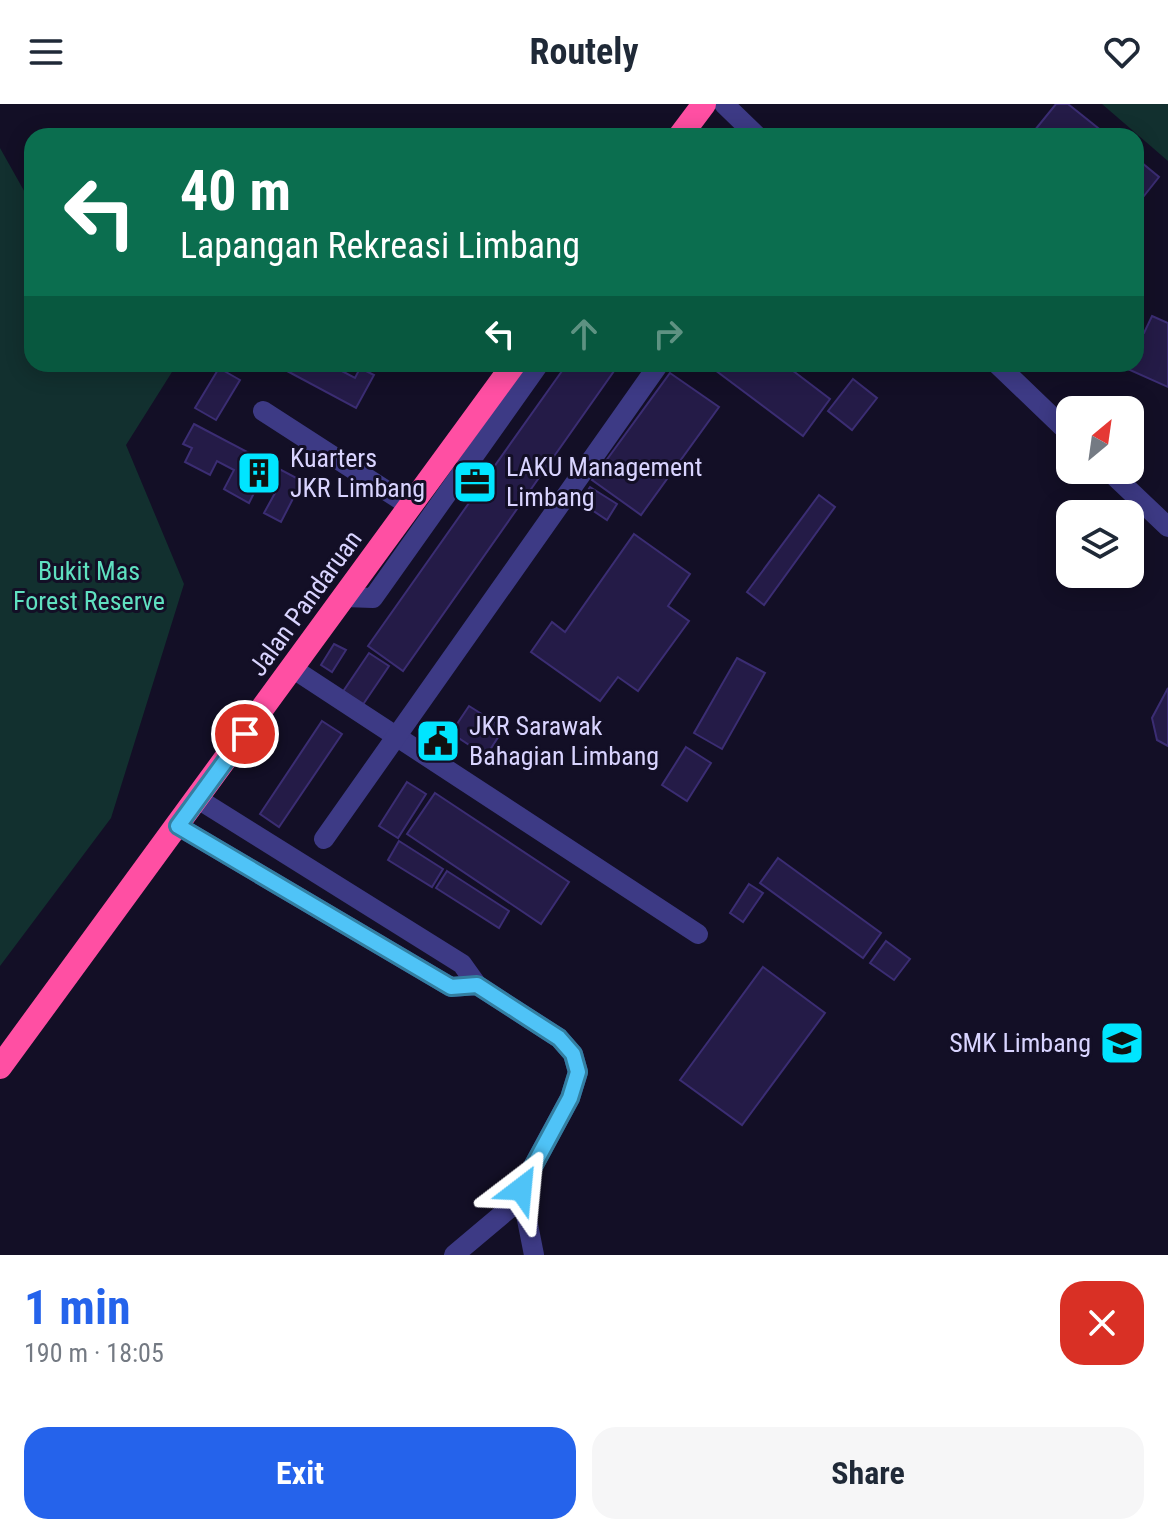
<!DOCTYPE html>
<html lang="en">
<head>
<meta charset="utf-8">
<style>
	:root { --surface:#fff; --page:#f6f6f7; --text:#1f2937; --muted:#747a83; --accent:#2563eb }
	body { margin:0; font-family:"Roboto Condensed",sans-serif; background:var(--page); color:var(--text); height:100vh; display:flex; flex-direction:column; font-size:30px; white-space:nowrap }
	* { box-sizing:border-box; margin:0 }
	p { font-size:26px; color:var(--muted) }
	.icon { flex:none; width:44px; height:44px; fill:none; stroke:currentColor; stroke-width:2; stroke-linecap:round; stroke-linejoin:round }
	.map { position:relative; height:1151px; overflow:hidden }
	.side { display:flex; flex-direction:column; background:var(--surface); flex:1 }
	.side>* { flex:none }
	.top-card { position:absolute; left:24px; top:24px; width:1120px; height:244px; border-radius:24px; box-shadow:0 4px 20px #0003; background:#0b6e4f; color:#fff; overflow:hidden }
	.needle { width:52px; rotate:29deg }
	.tools { position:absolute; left:1056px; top:292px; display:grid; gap:16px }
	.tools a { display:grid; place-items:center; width:88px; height:88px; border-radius:16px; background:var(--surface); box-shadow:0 4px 20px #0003; font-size:40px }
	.pin { position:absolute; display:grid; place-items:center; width:68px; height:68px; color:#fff; margin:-34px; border:4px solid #fff; border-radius:50%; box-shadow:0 2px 8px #0007 }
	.me { position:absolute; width:88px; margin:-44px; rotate:29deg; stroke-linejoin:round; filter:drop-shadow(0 0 6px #0008) }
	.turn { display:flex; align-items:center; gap:28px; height:168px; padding:0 24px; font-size:36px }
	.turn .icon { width:104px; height:104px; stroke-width:2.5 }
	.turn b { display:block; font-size:56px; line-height:68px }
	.lanes { display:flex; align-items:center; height:76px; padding:0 24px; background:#0003; justify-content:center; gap:40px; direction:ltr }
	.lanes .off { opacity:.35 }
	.round { display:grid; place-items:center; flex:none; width:84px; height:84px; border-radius:24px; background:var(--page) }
	.summary { display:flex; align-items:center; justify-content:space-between; height:136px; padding:0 24px }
	h1 { font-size:48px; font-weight:700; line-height:60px; color:var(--accent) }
	.cta { display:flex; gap:16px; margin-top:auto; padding:16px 24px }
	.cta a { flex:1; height:92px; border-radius:24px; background:var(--accent); color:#fff; font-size:32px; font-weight:700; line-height:92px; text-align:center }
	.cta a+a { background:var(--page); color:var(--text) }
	header { display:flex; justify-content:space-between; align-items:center; height:104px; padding:0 24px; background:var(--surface); font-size:36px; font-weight:700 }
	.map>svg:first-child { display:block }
	.green { fill:#12302f }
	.building { fill:#241b47; stroke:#3b2d73; stroke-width:2 }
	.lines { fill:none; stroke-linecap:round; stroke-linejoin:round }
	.minor { stroke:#3d3a85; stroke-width:20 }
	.highway { stroke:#ff4fa3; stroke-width:24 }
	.route-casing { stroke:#337fa1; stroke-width:20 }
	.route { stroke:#4fc3f7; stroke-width:14 }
	.labels { text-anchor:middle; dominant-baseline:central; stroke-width:6; stroke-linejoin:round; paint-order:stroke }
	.poi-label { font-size:26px; fill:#d9d4ff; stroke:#130f26; text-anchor:start }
	.park-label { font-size:26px; fill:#5fe0c0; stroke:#130f26 }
	.street-label { font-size:26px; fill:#d9d4ff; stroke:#130f26 }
</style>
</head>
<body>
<header><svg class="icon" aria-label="menu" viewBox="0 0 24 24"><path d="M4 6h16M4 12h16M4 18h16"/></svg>Routely<svg class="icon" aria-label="heart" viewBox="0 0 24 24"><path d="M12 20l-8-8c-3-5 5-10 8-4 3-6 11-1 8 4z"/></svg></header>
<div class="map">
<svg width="1168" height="1151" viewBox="0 0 1168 1151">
	<rect width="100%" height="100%" fill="#130f26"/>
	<g class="green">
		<path d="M1102 0H1168V57Z"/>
		<path d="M0 44 32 101V260H177L126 341 184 480 111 714 0 862Z"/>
	</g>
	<g class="building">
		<path d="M1056 0H1068L1108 32H1030Z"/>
		<path d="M1136 54 1159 73 1136 102Z"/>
		<path d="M1152 212 1168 219V283L1121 262 1136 260V228L1144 229Z"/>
		<path d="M274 260H341L338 265 355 274 360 264 374 271 356 304Z"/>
		<path d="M567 260H619L403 567 368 542 476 389 461 379 472 364 486 374Z"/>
		<path d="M719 260H784L830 295 803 332 715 266Z"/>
		<path d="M219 264 240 276 216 316 195 304Z"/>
		<path d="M670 269 719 303 641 411 592 376Z"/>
		<path d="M853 275 877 294 852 326 828 307Z"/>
		<path d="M194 320 302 377 281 418 264 409 275 389 259 379 249 399 224 385 234 366 217 357 210 371 185 358 192 344 183 340Z"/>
		<path d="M590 383 617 400 607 416 580 398Z"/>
		<path d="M819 391 835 403 764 501 747 488Z"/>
		<path d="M634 430 690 470 668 502 689 517 638 587 618 573 600 597 531 548 552 518 565 528Z"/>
		<path d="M334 540 346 546 332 568 321 561Z"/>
		<path d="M369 549 389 562 362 602 342 589Z"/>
		<path d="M737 554 765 569 722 645 694 629Z"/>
		<path d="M1168 584V642L1157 636 1152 614Z"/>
		<path d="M469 602 504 624 486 652 451 629Z"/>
		<path d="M322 617 342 630 279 723 260 710Z"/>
		<path d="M686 643 711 659 687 697 662 681Z"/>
		<path d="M407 678 426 690 398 734 379 722Z"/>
		<path d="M435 689 569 778 541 820 407 730Z"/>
		<path d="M399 737 443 765 432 783 388 756Z"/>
		<path d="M778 754 881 829 863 854 760 779Z"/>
		<path d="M447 767 509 807 499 824 436 784Z"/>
		<path d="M749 780 763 789 743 818 730 809Z"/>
		<path d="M886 837 910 855 894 876 870 859Z"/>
		<path d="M763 863 825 909 742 1021 680 976Z"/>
	</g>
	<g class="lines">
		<g class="minor">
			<path d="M724 0 757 32"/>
			<path d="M997 260 1070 330"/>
			<path d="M263 307 410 402"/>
			<path d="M1108 366 1168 423"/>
			<path d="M344 493 373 494 539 260"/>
			<path d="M292 564 698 830"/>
			<path d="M198 695 462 860 477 881 559 934 573 950 578 968 570 994 511 1103 454 1151"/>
			<path d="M178 722 451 883 477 881"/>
			<path d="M324 735 659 260"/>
			<path d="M521 1085 534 1151"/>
		</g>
		<g class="highway">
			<path d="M680 32 704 0"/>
			<path d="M0 963 514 260"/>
		</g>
	</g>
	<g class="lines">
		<g class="route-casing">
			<path id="route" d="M245 630 178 722 451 883 477 881 559 934 573 950 578 968 570 994 521 1085"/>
		</g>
		<use href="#route" class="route"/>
	</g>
	<defs>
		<g id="building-square" transform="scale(2.3)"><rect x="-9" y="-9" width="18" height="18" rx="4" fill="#00e5ff" stroke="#130f26"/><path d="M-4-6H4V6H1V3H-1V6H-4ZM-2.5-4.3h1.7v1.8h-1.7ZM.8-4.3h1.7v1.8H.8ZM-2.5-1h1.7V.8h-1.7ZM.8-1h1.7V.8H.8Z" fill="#111"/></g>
		<g id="office-square" transform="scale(2.3)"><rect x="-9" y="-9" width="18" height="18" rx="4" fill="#00e5ff" stroke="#130f26"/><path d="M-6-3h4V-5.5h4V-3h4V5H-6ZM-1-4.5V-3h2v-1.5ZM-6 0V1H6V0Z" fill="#111"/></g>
		<g id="civic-square" transform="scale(2.3)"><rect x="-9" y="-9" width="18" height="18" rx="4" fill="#00e5ff" stroke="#130f26"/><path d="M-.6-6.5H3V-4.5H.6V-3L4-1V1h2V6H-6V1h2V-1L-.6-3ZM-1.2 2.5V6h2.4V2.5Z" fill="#111"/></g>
		<g id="school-square" transform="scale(2.3)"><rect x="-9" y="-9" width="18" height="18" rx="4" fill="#00e5ff" stroke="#130f26"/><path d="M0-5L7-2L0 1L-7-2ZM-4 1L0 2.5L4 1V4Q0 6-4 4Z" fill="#111"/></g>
	</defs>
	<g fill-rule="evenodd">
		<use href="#building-square" x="259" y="369"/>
		<use href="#office-square" x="475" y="378"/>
		<use href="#civic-square" x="438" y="637"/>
		<use href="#school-square" x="1122" y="939"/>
	</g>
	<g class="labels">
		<g class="poi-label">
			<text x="290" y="354">Kuarters<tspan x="290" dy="30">JKR Limbang</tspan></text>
			<text x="506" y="363">LAKU Management<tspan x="506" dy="30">Limbang</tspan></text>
			<text x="469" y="622">JKR Sarawak<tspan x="469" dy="30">Bahagian Limbang</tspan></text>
			<text x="1091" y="939" text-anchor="end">SMK Limbang</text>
		</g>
		<g class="park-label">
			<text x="89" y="467">Bukit Mas<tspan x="89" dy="30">Forest Reserve</tspan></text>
		</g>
		<g class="street-label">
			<text transform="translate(305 499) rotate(-54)">Jalan Pandaruan</text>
		</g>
	</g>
</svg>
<div class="tools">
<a><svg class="needle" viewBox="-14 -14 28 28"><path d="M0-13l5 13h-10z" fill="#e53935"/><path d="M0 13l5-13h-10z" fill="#747a83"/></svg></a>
<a><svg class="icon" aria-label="layers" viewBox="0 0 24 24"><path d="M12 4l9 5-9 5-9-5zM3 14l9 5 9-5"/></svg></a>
</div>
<div class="pin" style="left:245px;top:630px;background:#d93025"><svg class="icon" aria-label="arrive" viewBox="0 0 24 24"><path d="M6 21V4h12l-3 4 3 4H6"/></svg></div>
<svg class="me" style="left:521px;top:1085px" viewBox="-20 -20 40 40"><path d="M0-17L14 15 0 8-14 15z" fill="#4fc3f7" stroke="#fff" stroke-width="4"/></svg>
<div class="top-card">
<div class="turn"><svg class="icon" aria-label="left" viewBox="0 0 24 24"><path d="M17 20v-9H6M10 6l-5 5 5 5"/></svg><div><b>40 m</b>Lapangan Rekreasi Limbang</div></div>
<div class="lanes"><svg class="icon" aria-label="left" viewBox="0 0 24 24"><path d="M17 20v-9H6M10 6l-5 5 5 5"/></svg><svg class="icon off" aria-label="ahead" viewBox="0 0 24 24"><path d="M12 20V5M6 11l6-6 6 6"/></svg><svg class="icon off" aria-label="right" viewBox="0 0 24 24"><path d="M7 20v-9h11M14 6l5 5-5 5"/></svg></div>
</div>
</div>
<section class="side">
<div class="summary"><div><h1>1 min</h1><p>190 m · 18:05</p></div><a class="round" style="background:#d93025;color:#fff"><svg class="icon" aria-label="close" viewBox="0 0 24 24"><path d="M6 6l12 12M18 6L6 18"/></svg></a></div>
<div class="cta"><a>Exit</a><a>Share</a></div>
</section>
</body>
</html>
